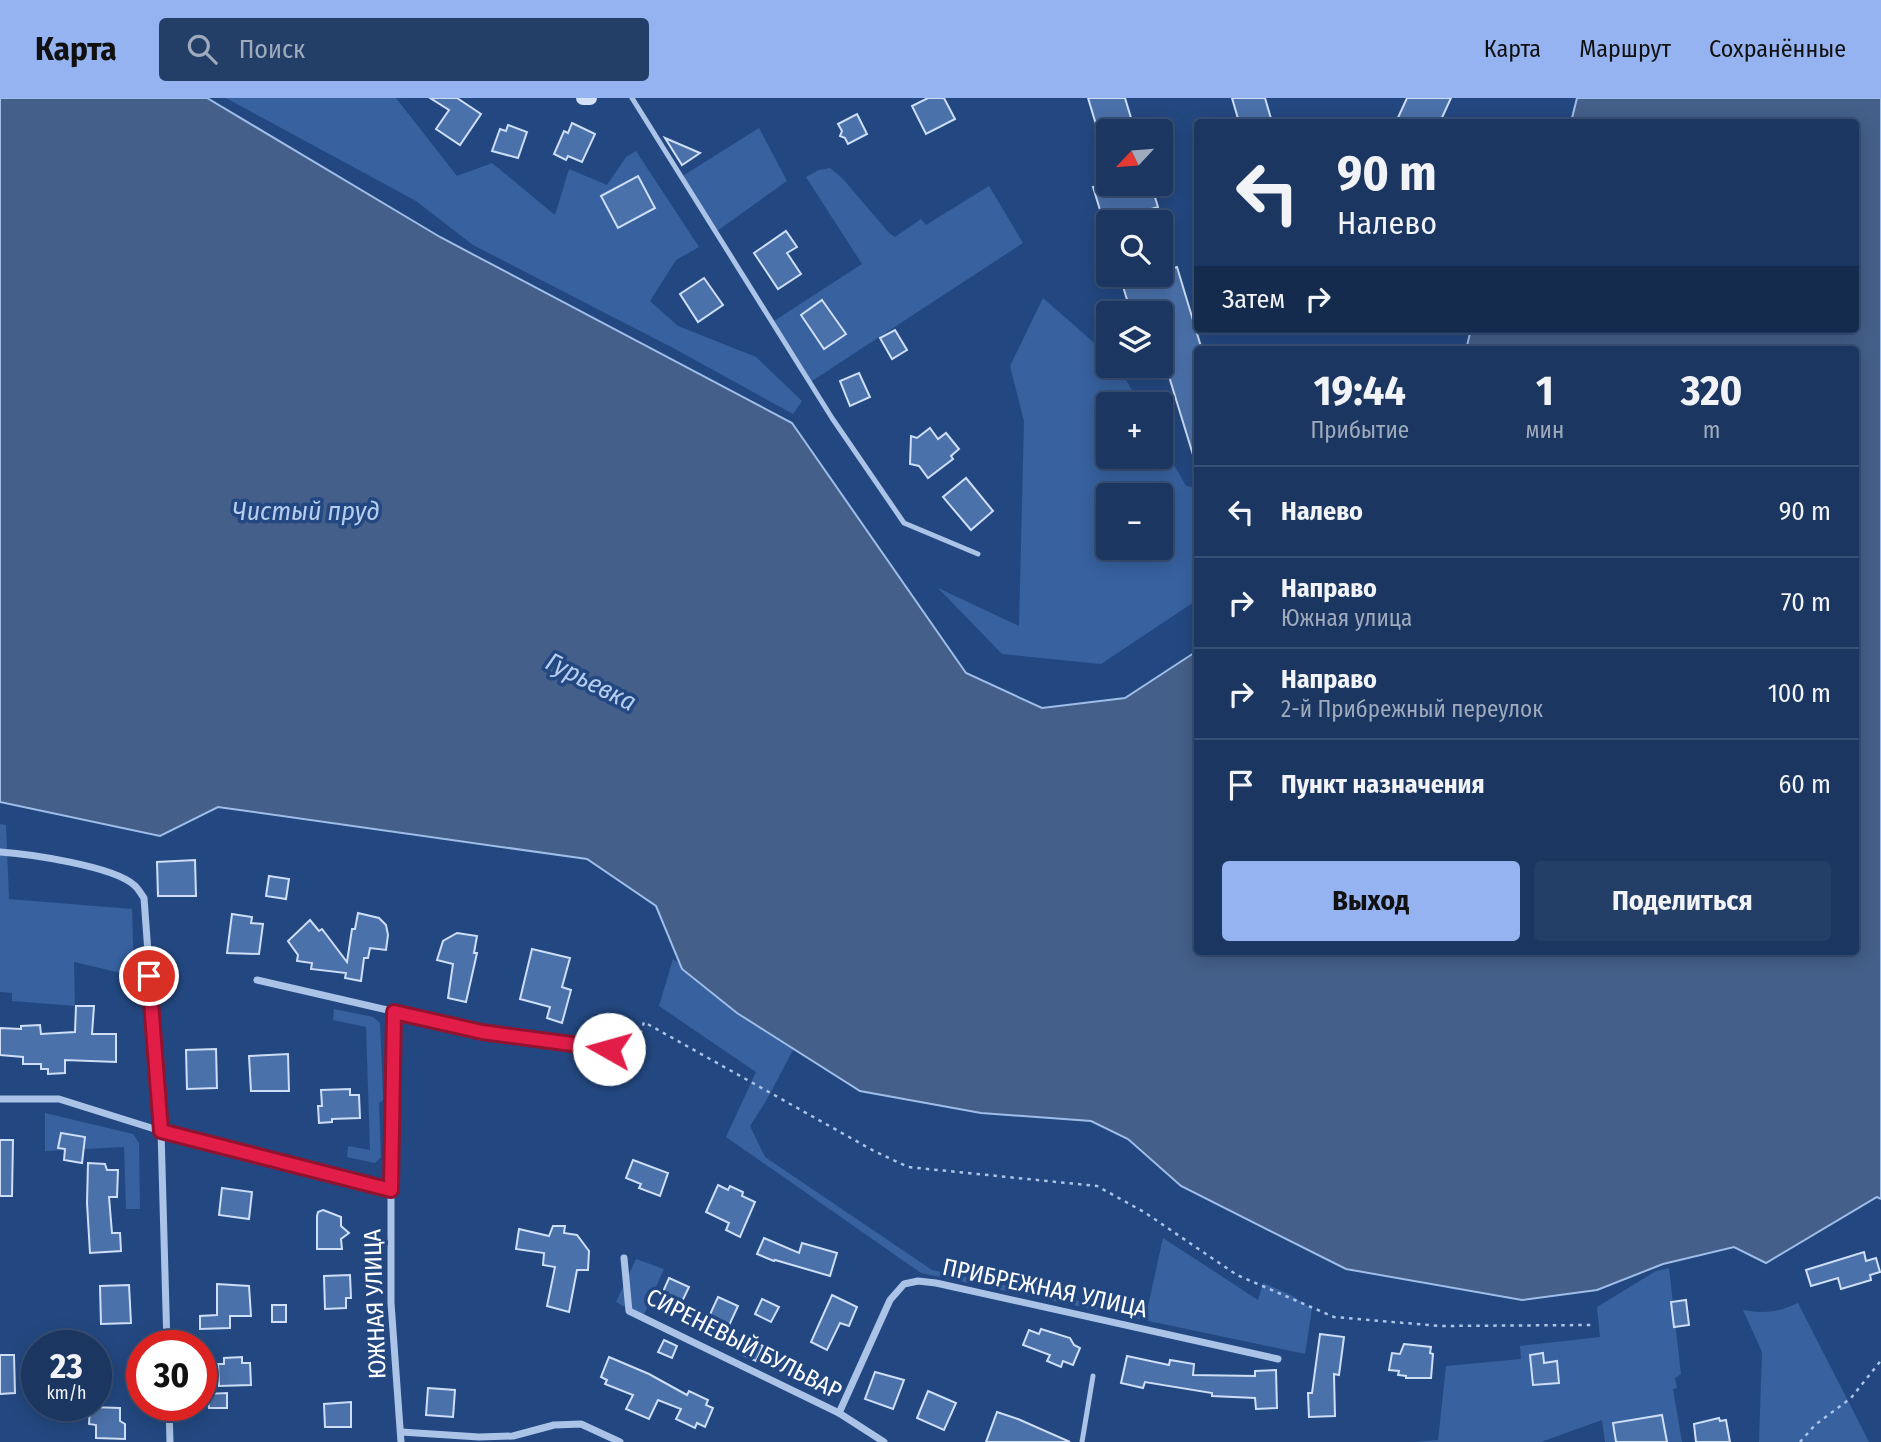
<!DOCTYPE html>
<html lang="ru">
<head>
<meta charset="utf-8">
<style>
	:root { --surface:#1a3661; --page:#233e67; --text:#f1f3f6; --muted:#9fabbd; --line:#385076; --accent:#95b2f1 }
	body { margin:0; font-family:"Fira Sans Condensed",sans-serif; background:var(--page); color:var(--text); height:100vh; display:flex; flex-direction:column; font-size:26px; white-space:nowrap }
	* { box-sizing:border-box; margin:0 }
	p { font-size:23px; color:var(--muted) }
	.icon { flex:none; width:38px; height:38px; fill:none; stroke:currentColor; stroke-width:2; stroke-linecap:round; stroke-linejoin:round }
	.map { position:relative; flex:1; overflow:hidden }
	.drawer { position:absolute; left:1194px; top:248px; width:665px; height:609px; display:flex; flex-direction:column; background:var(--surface); border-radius:7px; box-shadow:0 4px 18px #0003,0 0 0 2px var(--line) }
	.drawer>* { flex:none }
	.guide { position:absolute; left:1194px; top:21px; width:665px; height:214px; border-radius:7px; box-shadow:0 4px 18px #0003,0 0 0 2px var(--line); background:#1a3661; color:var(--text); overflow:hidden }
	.needle { width:46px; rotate:244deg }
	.tools { position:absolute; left:1096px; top:21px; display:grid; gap:14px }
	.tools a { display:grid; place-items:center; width:77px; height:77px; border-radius:7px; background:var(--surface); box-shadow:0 4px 18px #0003,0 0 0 2px var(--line); font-size:35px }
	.speed { position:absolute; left:21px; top:1232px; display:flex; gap:14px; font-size:35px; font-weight:700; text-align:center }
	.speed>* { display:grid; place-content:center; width:91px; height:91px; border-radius:50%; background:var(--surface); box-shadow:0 4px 18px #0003,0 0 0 2px var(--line); line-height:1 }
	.speed small { font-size:18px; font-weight:400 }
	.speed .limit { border:10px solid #d22; background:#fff; color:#111 }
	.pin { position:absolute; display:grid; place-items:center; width:60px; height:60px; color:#fff; margin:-30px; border:4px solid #fff; border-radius:50%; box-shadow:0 2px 7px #0007 }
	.me { position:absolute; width:77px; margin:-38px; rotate:277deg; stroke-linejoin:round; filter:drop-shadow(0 0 5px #0008) }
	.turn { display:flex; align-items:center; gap:24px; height:147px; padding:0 28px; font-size:32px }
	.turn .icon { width:91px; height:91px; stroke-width:2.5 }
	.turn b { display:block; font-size:49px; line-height:60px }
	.then { display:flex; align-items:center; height:66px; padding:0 28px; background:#0003; gap:14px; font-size:26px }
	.eta { display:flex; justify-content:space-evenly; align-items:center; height:119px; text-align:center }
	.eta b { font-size:42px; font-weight:700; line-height:49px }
	.primary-button { display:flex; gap:14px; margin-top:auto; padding:14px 28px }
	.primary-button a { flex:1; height:80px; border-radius:7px; background:var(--accent); color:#111; font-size:28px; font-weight:700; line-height:80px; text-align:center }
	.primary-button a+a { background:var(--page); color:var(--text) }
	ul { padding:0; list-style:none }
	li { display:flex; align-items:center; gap:21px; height:91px; padding:0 28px; border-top:2px solid var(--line) }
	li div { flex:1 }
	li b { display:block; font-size:26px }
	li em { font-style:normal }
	header { display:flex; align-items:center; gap:42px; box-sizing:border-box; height:98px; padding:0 35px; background:var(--accent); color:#111 }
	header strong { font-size:33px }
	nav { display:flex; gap:38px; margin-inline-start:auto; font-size:24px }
	.search { width:490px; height:63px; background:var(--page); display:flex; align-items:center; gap:18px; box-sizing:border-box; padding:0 24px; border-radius:7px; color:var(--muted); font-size:26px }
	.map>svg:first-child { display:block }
	.green { fill:#37619f; fill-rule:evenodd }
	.water { fill:#445f89; stroke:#9ebde8; stroke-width:2 }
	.building { fill:#4b71aa; stroke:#cddef6; stroke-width:2 }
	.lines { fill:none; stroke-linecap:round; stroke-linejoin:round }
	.path { stroke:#aac3e7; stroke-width:2.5; stroke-dasharray:3.5 5; stroke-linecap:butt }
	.service { stroke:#aac3e7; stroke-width:5 }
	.minor { stroke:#aac3e7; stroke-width:7 }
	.secondary { stroke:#d4e1f6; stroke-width:14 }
	.route-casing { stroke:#92132f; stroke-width:18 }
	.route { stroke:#e11d48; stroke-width:12 }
	.labels { text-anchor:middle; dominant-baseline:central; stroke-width:7; stroke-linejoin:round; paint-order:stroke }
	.street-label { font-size:24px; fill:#fff; stroke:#234881 }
	.water-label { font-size:26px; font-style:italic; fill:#b5cdef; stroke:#234881 }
</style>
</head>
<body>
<header>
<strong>Карта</strong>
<div class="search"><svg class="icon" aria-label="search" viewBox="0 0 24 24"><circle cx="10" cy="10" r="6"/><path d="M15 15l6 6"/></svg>Поиск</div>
<nav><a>Карта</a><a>Маршрут</a><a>Сохранённые</a></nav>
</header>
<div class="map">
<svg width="1881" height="1344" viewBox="0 0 1881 1344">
	<rect width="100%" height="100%" fill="#234881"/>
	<g class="green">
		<path d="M226 0H396L457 78 492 65 555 117 569 71 607 87 626 59 636 53 699 149 676 162 650 203 678 228 756 259 802 303 793 316 675 251 473 147 416 103Z"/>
		<path d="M759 30 787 83 717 133 681 79Z"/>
		<path d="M830 70 843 81 889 135 895 139 921 121 926 127 989 88 1023 145 812 283 774 223 862 166 806 79 819 72Z"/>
		<path d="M1043 200 1108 257V268H1118L1140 306H1108V359H1160V342L1186 388 1197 390V502L1101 566 1002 556 938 490 1019 528 1024 323 1010 268ZM1108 397H1160V450H1108Z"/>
		<path d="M0 726 6 727 9 801 132 811 134 878 74 864 75 908 12 903V895L0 894Z"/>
		<path d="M673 861 745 910 799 941 766 1003 750 1028 765 1059 932 1172 1146 1217 1163 1140 1258 1202 1263 1185 1291 1197 1312 1211 1305 1256 921 1175 726 1039 756 974 659 908Z"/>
		<path d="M334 911 373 919 380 925 383 997V1002L379 1005 381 1059 375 1065 347 1059 348 1048 370 1052 366 929 333 922Z"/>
		<path d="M45 1015 133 1036 139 1045 140 1111H126L124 1049 45 1053Z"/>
		<path d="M636 1161 664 1171 643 1219 616 1204Z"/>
		<path d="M1669 1170 1681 1276 1675 1280 1677 1290 1673 1291 1682 1344H1605L1602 1322 1541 1344H1415L1438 1342 1446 1268 1521 1261 1520 1248 1600 1239 1597 1209 1656 1173Z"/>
		<path d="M1798 1205 1869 1344H1759L1762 1254 1743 1212C1765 1216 1779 1214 1798 1205Z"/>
	</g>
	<path class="water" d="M0 0H207L440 139 792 325 966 575 1042 610 1125 600 1197 553V854H1855V252H1466L1471 231H1855V24H1571L1577 0H1881V1101L1877 1099 1766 1165 1734 1149 1663 1166 1597 1192 1522 1202 1346 1171 1181 1088 1128 1041 1091 1023 981 1015 860 993 737 915 682 871 656 808 587 761 218 709 160 738 0 704Z"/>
	<g class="building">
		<path d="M430 0H457L481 16 460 47 436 31 449 12Z"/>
		<path d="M928 0H944L955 21 926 36 912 8Z"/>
		<path d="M1088 0H1125L1135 33H1098Z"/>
		<path d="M1232 0H1265L1272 24H1239Z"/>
		<path d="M1407 0H1451L1440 24H1396Z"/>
		<path d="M857 16 867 36 848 46 845 40 840 38 842 33 838 26Z"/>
		<path d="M572 25 595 36 582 64 568 58 566 62 554 56 564 33 568 35Z"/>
		<path d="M508 27 527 34 518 60 492 53 500 31 506 33Z"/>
		<path d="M665 40 700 55 682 67Z"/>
		<path d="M638 78 655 110 618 130 601 98Z"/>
		<path d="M1104 86H1151L1158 109 1104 125 1093 89Z"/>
		<path d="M786 133 797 149 787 155 801 176 778 191 754 155Z"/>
		<path d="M1177 169 1202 252H1197V359L1194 360 1160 249V215H1131L1122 185 1150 177H1160V174Z"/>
		<path d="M704 180 723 207 698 224 680 196Z"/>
		<path d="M822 202 846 236 824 251 801 217Z"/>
		<path d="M895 232 907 252 892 261 880 240Z"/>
		<path d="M859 275 870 299 850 308 840 283Z"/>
		<path d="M930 330 938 341 946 335 959 351 951 358 953 361 928 380 919 368 910 366 911 338 917 340Z"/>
		<path d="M966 380 993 413 971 432 943 399Z"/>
		<path d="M195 762 196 798H158L157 764Z"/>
		<path d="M269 778 289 781 286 801 266 798Z"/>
		<path d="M358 815 379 820 386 827 388 837 386 852 370 850 368 860H364L361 883 345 880 346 875 311 871 312 865 297 863 298 857 288 843 310 822 319 833 322 831 347 864 352 831H355Z"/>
		<path d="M232 816 252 819 251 825 263 826 259 856 227 855Z"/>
		<path d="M457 835 477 838 474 855H477L466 904 448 900 453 866 437 862 443 843Z"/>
		<path d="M532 851 570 860 562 889 571 892 562 925 547 920 550 909 520 901Z"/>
		<path d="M76 908H94L92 936H116V964L65 962V975L48 976V971H41V966H23V959L0 957V930L21 931V928L40 927 41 936 75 934Z"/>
		<path d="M216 951 217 990 187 991 186 952Z"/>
		<path d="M288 956 289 993H251L249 958Z"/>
		<path d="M350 991V997H359L360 1020 332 1021V1024L319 1025 318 1008H322L321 992Z"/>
		<path d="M61 1035 85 1039 82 1065 64 1062 65 1051 58 1050Z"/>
		<path d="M0 1042H13L12 1098H0Z"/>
		<path d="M633 1062 668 1075 660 1098 639 1090 641 1086 626 1080Z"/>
		<path d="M88 1065 105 1066 107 1072H118L117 1099H109L112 1135H120L121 1153 90 1155 87 1105Z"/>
		<path d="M718 1087 728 1092 730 1088 743 1094 742 1098 755 1104 740 1139 726 1132 729 1125 706 1114Z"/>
		<path d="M222 1090 252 1094 249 1121 219 1117Z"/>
		<path d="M323 1112 341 1119V1128L349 1135 341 1141 342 1151H317V1118L318 1114Z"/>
		<path d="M553 1128H565L564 1135 577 1137 589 1153 588 1172H577L569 1214 547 1208 555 1169 543 1167 544 1155 516 1151 519 1131 549 1138Z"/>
		<path d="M764 1140 799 1155 802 1145 837 1155 830 1178 775 1162 774 1163 757 1156Z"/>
		<path d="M1864 1154 1866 1163 1876 1160 1880 1174 1870 1177 1871 1182 1841 1191 1838 1180 1811 1188 1806 1172Z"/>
		<path d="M350 1177 351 1200H346V1210L325 1211 324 1178Z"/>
		<path d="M669 1180 689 1189 677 1214 658 1205Z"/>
		<path d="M217 1186 249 1188 251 1218H230V1230L200 1231V1218L217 1217Z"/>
		<path d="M129 1187 131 1225 101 1226 100 1188Z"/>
		<path d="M832 1197 857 1209 849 1228 840 1225 827 1252 811 1244Z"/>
		<path d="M718 1199 738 1208 726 1234 706 1225Z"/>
		<path d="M762 1201 779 1209 771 1224 755 1216Z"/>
		<path d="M1686 1202 1689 1227 1674 1229 1671 1204Z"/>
		<rect x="272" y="1207" width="14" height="17"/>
		<path d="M1041 1231 1070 1240 1074 1247 1080 1250 1073 1267 1063 1263 1061 1269 1047 1263 1050 1257 1023 1247 1029 1232 1039 1236Z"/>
		<path d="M1320 1236 1344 1239 1339 1277 1334 1276 1335 1318 1309 1319 1308 1295H1312Z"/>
		<path d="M748 1241 763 1248 756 1263 741 1256Z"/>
		<path d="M664 1242 677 1248 672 1260 658 1254Z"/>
		<path d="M1404 1246 1431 1249 1430 1255 1433 1256 1431 1280H1406V1278L1398 1277 1399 1273 1389 1272 1392 1255 1400 1256Z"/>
		<path d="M1543 1255 1544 1265 1557 1263 1559 1285 1533 1287 1530 1257Z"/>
		<path d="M0 1257H14L15 1295 0 1296Z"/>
		<path d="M1127 1258 1169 1267 1170 1262 1194 1266 1193 1277 1255 1278V1273L1276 1272 1277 1310 1256 1311 1255 1300 1212 1298V1295L1145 1284 1143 1290 1121 1285Z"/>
		<path d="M242 1259V1265H250L251 1287 219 1288 218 1266H224V1260Z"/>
		<path d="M609 1259 649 1276 687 1297 689 1293 708 1302 706 1307 713 1310 705 1329 697 1325 695 1330 676 1321 681 1311 658 1302 649 1321 626 1311 633 1297 605 1286 607 1282 601 1279Z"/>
		<path d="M875 1274 904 1282 893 1311 865 1301Z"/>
		<path d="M428 1290 455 1292 453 1319 426 1317Z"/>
		<path d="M928 1293 956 1305 944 1332 917 1320Z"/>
		<path d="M227 1295V1310H209L207 1296Z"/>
		<path d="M351 1304V1329H325L324 1306Z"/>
		<path d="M90 1309 120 1310V1323L125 1326V1341L96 1340V1327L89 1326Z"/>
		<path d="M997 1314 1018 1321 1070 1344H986Z"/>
		<path d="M1662 1317 1667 1344H1616L1613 1325Z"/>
		<path d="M1719 1320 1720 1323 1726 1322 1730 1344H1696L1694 1326Z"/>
	</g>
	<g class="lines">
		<g class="path">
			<path d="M638 944 644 924 874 1053 908 1069 1097 1088 1144 1114 1237 1177 1334 1219 1440 1228 1591 1227"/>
			<path d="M1800 1344 1815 1327 1851 1300 1879 1265 1881 1259"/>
		</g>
		<g class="service">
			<path d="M632 0 832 320 904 425 978 456"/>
			<path d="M1082 1344 1093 1278"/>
		</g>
		<g class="minor">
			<path d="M0 754C29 756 113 768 134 787 138 790 141 796 144 800L161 1033 167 1248"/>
			<path d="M257 882 483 934 635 954"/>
			<path d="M0 1001H59L161 1033 391 1092V1205L401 1344"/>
			<path d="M391 1092 394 914"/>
			<path d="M624 1160 629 1213 839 1315 884 1344"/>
			<path d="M169 1307 170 1344"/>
			<path d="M839 1315 890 1202 904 1186 918 1183 936 1185 1278 1261"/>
			<path d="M401 1334 479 1339 513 1338 554 1327 581 1326 620 1344"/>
		</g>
		<path class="secondary" d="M583 0H590"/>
	</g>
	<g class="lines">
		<g class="route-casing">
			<path id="route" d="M149 878 161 1033 391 1092 394 914 482 934 609 951"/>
		</g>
		<use href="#route" class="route"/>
	</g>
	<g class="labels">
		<g class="street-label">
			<text transform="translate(1045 1190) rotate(12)">ПРИБРЕЖНАЯ УЛИЦА</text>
			<text transform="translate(375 1206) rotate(-92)">ЮЖНАЯ УЛИЦА</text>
			<text transform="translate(744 1246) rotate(27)">СИРЕНЕВЫЙ БУЛЬВАР</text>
		</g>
		<g class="water-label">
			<text x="306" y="413">Чистый пруд</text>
			<text transform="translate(591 584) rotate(27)">Гурьевка</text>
		</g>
	</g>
</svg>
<div class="tools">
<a><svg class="needle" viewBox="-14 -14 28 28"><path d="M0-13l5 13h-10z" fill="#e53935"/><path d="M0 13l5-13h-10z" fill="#9fabbd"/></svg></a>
<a><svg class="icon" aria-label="search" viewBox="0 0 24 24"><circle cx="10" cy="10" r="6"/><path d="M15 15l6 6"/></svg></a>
<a><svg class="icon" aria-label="layers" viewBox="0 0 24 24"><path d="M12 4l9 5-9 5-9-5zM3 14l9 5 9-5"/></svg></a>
<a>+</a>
<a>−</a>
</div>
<div class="speed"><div>23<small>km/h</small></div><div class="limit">30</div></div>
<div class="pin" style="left:149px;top:878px;background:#d93025"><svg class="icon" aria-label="arrive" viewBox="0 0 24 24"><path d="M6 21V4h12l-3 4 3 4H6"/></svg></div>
<svg class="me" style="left:609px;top:951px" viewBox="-20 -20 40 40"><circle r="19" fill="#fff"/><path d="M0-13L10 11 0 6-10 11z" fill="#e11d48"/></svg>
<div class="guide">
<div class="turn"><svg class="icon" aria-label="left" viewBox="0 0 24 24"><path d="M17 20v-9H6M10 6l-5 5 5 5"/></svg><div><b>90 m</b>Налево</div></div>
<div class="then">Затем<svg class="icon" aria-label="right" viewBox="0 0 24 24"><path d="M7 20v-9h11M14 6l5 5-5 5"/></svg></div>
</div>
<section class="drawer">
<div class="eta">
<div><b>19:44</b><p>Прибытие</p></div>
<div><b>1</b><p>мин</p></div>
<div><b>320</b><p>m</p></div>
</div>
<ul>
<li><svg class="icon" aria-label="left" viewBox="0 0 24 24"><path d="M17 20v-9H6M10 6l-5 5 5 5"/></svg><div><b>Налево</b></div><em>90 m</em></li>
<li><svg class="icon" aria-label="right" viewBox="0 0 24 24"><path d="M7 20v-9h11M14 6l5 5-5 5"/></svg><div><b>Направо</b><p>Южная улица</p></div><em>70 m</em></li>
<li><svg class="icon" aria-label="right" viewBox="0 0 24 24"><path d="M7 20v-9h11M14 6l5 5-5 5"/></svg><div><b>Направо</b><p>2-й Прибрежный переулок</p></div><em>100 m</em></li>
<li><svg class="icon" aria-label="arrive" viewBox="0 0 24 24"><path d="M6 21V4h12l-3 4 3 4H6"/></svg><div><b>Пункт назначения</b></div><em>60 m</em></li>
</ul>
<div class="primary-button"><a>Выход</a><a>Поделиться</a></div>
</section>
</div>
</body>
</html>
